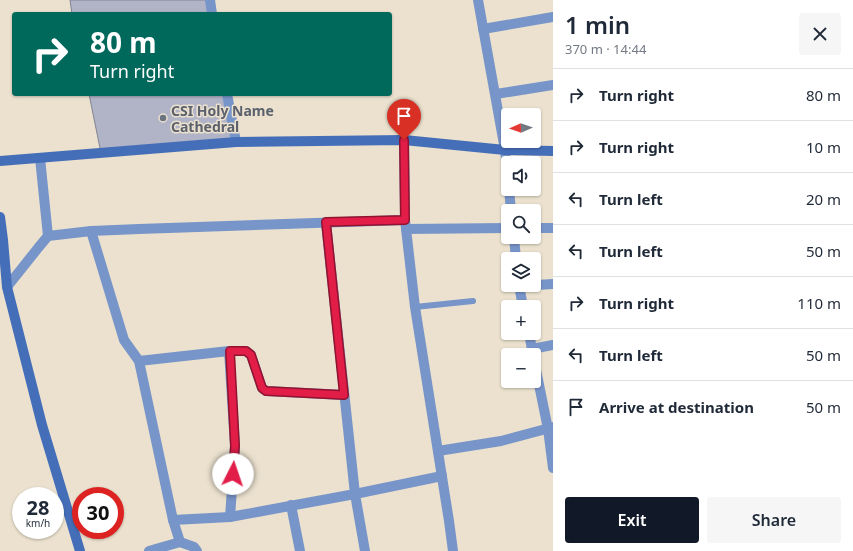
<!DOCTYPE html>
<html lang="en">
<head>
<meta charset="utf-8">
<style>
	:root { --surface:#fff; --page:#f6f6f7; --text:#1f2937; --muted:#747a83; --line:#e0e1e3; --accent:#111827 }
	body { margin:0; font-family:"Noto Sans",sans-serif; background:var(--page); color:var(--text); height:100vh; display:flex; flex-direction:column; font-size:15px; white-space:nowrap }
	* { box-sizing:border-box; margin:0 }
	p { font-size:13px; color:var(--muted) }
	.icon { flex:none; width:22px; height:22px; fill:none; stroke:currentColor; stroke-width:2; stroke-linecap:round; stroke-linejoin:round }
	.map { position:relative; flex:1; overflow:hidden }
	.panel { display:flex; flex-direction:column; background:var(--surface); width:300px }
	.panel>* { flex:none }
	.banner { position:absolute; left:12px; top:12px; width:380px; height:84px; border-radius:4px; box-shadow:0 1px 3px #0004; background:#00695c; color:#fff; overflow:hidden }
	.needle { width:26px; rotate:268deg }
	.fabs { position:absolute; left:501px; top:108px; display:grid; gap:8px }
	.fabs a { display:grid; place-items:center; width:40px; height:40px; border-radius:4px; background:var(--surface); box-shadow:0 1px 3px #0004; font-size:20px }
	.speed { position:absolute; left:12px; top:487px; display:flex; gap:8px; font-size:20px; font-weight:700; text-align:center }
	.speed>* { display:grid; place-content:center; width:52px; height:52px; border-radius:50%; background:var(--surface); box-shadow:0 1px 3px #0004; line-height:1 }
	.speed small { font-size:10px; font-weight:400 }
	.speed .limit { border:6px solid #d22; background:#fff; color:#111 }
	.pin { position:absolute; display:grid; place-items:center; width:34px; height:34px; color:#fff; margin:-41px -17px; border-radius:50% 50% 50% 0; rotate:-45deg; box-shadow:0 0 4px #0007 }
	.pin .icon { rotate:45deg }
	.me { position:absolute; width:44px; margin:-22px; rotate:4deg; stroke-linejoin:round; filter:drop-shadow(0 0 3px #0008) }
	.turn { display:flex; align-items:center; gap:14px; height:84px; padding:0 12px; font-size:18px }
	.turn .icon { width:52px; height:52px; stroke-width:2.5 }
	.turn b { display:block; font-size:28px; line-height:34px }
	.round { display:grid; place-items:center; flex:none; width:42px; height:42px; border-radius:4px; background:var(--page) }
	.headline { display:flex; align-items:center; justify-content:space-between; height:68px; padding:0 12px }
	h1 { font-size:24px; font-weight:600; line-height:30px }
	.button { display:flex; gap:8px; margin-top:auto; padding:8px 12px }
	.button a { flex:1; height:46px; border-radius:4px; background:var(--accent); color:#fff; font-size:16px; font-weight:600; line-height:46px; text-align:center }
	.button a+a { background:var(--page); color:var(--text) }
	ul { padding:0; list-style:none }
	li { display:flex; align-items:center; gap:12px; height:52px; padding:0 12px; border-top:1px solid var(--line) }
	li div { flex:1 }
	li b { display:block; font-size:15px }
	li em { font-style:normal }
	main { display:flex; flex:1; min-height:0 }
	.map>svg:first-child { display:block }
	.building { fill:#b1b3c6; stroke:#818395 }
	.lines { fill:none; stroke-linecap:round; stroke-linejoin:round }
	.lane { stroke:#7895c9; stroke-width:6 }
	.street { stroke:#7895c9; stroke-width:10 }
	.secondary { stroke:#456eb9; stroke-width:10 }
	.route-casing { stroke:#92132f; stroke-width:10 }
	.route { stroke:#e11d48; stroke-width:7 }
	.worship-dot { fill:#6b7280; stroke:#ebe1ce; stroke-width:1.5 }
	.labels { text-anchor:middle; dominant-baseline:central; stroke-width:3; stroke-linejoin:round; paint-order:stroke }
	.worship-label { font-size:14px; font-weight:bold; fill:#5b616d; stroke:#ebe1ce; text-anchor:start }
</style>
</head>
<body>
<main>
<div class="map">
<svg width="553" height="551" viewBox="0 0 553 551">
	<rect width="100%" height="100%" fill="#ebe1ce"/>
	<g class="building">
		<path d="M70 0H210L212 14H72Z"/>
		<path d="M89 94H227L236 142 101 153Z"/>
	</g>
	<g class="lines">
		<path class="lane" d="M415 307 473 301"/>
		<g class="street">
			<path d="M210 0 212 14"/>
			<path d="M478 0 505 150 508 179"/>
			<path d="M483 29 553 17"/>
			<path d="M227 94 236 142"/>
			<path d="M496 94 553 85"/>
			<path d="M404 140 405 220 415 307 449 521 453 551"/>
			<path d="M40 158 48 236"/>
			<path d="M509 189 511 211"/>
			<path d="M534 228H553"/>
			<path d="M406 229 508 228"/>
			<path d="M91 231 124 340 139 361 229 351 235 446 230 517 173 520 139 361"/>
			<path d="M514 237 516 259"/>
			<path d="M519 285 523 307"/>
			<path d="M519 286 553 284"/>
			<path d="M7 287 38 248 48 236 91 231 139 229 405 220"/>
			<path d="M529 333 533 355"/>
			<path d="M532 349 553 345"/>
			<path d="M229 351H246L251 355 262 388 266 391 344 395"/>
			<path d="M534 360 548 429 553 468"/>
			<path d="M438 451 501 441 553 427"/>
			<path d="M291 505 300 551"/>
			<path d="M230 517 355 494 326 223"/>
			<path d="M180 542 194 547 197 551"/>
			<path d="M149 551 180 542 173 520"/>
			<path d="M365 551 355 494 442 476"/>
		</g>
		<g class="secondary">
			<path d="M0 161 236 142 404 140 505 150 553 151"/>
			<path d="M0 217 3 240 7 287 42 425 80 551"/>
		</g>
	</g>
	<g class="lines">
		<g class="route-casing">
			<path id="route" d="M233 474 235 446 230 351H246L251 355 262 388 266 391 344 395 326 222 405 220 404 140"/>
		</g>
		<use href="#route" class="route"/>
	</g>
	<circle class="worship-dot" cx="163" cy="118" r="4"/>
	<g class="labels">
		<g class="worship-label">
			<text x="171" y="110">CSI Holy Name<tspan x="171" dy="16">Cathedral</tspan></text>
		</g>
	</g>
</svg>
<div class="fabs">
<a><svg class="needle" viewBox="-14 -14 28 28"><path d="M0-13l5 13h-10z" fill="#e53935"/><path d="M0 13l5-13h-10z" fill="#747a83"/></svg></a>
<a><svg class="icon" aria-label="sound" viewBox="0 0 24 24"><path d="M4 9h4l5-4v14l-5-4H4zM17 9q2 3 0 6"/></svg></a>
<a><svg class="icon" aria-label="search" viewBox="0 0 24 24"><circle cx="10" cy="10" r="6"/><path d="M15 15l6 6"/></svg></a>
<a><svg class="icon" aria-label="layers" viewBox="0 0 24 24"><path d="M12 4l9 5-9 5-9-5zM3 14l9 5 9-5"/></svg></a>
<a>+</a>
<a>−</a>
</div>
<div class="speed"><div>28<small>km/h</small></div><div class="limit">30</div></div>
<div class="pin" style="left:404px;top:140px;background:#d93025"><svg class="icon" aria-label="arrive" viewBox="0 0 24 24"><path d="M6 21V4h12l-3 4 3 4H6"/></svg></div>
<svg class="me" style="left:233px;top:474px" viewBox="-20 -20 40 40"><circle r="19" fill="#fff"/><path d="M0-13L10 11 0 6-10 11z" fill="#e11d48"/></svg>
<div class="banner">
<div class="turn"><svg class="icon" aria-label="right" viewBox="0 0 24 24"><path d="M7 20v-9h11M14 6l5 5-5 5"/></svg><div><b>80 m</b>Turn right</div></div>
</div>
</div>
<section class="panel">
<div class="headline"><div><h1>1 min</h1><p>370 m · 14:44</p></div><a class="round"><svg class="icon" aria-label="close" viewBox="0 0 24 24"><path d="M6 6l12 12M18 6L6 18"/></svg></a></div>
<ul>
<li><svg class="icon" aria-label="right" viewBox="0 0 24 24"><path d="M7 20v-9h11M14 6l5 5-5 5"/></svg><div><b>Turn right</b></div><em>80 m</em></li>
<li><svg class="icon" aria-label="right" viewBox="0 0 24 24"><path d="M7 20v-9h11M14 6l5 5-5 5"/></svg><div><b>Turn right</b></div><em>10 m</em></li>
<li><svg class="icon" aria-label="left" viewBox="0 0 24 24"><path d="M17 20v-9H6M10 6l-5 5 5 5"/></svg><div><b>Turn left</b></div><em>20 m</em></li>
<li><svg class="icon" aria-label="left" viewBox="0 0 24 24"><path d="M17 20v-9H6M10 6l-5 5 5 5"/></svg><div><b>Turn left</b></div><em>50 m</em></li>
<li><svg class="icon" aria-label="right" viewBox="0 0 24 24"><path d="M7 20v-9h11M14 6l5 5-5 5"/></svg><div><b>Turn right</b></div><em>110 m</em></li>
<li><svg class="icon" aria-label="left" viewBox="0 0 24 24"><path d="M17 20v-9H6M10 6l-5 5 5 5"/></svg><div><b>Turn left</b></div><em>50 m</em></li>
<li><svg class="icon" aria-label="arrive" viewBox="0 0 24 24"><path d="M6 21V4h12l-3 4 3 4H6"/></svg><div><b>Arrive at destination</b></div><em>50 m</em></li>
</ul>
<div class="button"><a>Exit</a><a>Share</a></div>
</section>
</main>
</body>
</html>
